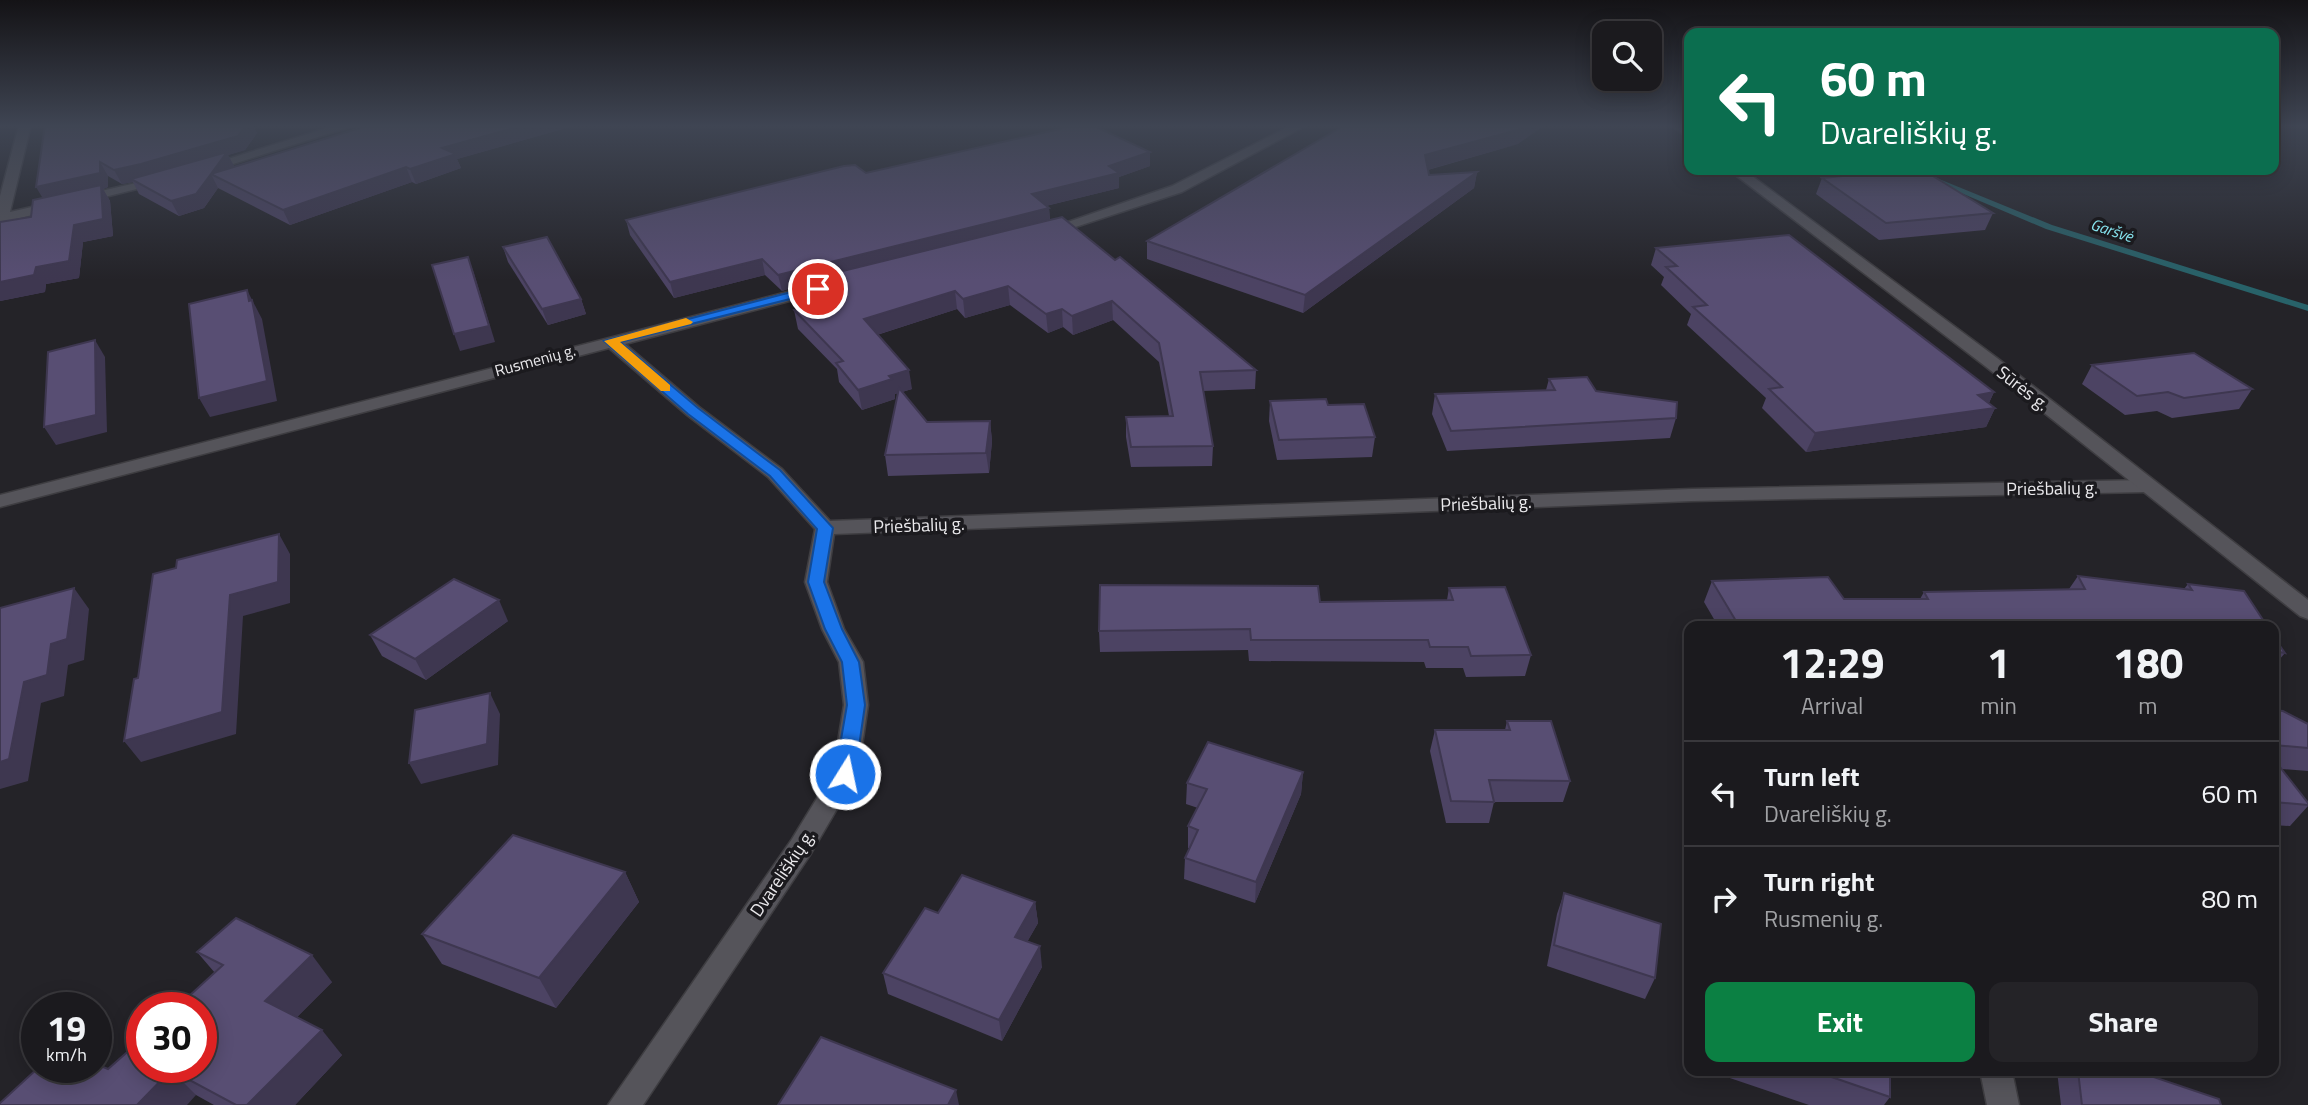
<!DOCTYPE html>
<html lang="en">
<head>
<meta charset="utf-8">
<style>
	:root { --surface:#1b1a1e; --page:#242327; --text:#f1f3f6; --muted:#a0a1a4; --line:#39383c; --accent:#0b8043 }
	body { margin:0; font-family:"Titillium Web",sans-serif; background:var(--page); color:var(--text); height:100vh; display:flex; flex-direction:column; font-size:26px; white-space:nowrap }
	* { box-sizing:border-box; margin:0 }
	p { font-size:23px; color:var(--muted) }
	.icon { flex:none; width:38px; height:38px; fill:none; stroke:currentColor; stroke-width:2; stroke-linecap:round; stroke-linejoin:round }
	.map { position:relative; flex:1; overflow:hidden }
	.panel { position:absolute; left:1684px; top:621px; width:595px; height:455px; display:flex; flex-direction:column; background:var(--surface); border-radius:14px; box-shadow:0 4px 18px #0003,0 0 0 2px var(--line) }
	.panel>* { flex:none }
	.banner { position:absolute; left:1684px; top:28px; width:595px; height:147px; border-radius:14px; box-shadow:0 4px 18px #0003,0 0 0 2px var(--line); background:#0b6e4f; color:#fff; overflow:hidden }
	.buttons { position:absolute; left:1592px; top:21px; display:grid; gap:14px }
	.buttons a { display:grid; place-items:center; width:70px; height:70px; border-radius:14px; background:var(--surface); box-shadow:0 4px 18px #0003,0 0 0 2px var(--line); font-size:35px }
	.speed { position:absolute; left:21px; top:992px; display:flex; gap:14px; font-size:35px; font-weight:700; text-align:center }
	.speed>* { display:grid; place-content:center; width:91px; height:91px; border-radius:50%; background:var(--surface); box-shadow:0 4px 18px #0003,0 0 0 2px var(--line); line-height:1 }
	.speed small { font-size:18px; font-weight:400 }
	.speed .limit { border:10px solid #d22; background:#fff; color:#111 }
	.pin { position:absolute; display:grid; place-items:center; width:60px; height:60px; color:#fff; margin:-30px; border:4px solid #fff; border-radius:50%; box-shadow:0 2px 7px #0007 }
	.me { position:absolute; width:77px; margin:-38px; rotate:10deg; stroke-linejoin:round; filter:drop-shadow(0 0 5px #0008) }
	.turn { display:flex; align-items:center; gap:24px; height:147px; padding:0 21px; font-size:32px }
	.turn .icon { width:91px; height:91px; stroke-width:2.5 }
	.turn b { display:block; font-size:49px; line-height:60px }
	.eta { display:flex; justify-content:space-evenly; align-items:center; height:119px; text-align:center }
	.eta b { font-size:42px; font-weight:700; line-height:49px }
	.action { display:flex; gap:14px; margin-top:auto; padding:14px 21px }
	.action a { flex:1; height:80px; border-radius:14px; background:var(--accent); color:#fff; font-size:28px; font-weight:700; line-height:80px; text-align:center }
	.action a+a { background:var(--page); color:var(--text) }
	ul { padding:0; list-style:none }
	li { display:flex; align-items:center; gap:21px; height:105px; padding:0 21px; border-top:2px solid var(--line) }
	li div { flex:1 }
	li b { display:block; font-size:26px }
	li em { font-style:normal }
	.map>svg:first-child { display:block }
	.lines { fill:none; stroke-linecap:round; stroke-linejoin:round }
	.stream { fill:#286269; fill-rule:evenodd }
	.street-casing { stroke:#3e3d41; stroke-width:3 }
	.secondary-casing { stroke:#3e3d41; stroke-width:3 }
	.street { fill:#55545a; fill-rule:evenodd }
	.secondary { fill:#55545a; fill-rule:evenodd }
	.wall { fill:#4c4363 }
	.shaded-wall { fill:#3e3750 }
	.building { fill:#584e73; stroke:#3e3750; stroke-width:2 }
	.route { fill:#1a73e8; stroke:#114b97; stroke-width:2 }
	.slow { fill:#f59e0b }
	.labels { text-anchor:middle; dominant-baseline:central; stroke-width:7; stroke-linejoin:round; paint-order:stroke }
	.far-water-label { font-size:16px; font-style:italic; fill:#87e5f0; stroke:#1b1a1e }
	.far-street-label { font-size:16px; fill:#eae9ec; stroke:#1b1a1e }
	.street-label { font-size:18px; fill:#eae9ec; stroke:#1b1a1e }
</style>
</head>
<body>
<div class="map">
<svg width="2308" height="1105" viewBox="0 0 2308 1105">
	<rect width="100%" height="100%" fill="#242328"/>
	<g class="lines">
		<path class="stream" d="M1907 170H1917L2052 225 2308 305V311L2046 229Z"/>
		<g class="street-casing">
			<g id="street">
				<path d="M19 125H31L10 212 162 177 169 181 0 223V196Z"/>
				<path d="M337 125H356L211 171 199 168Z"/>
				<path d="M1292 125H1307L1182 192 1051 235 1046 236 1039 232 1172 186Z"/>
				<path d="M818 284 826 289 824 292 625 344 699 407 782 469 830 521 1692 489 2146 480 2156 486 2146 492 1692 501 834 534 827 582 844 629 863 662 868 705 858 773 810 855 643 1105H608L792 839 833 772 844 705 839 662 822 629 805 582 815 529 768 477 687 415 609 348 0 507V495Z"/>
				<path d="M1980 1071H2012L2019 1105H1987Z"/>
			</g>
		</g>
		<g class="secondary-casing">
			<g id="secondary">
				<path d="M1670 125 1689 128V138Z"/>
				<path d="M1729 170H1744L1997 358 2308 600V619L2300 616 1985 366Z"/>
			</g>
		</g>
		<use href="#street" class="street"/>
		<use href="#secondary" class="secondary"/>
	</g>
	<g class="wall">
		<path d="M45 125H253L257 133 245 150 228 155 234 166 233 167 358 128 357 125H573V126L457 159 461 168 416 184 412 182 290 225 218 188 204 208 179 216 139 194 133 182 122 184 108 176V187L103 189 110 201 113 236 83 242 79 278 46 284 45 292 0 301V222L31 217 42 198Z"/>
		<path d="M1518 144 1428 170 1429 175 1477 172 1474 188 1303 313 1147 259V241Z"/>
		<path d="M1150 166 1119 177V188L1046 206 1049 208 1050 220 1115 260 1256 370 1255 389 1203 391 1213 446 1212 466 1131 467 1126 437V417L1169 416 1159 362 1113 320 1073 335 1063 327 1048 333 1010 305 965 318 957 309 877 335 912 389 902 392 927 422 990 421 992 441 989 473 888 476 885 455 898 393 895 394V399L862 410 839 382 837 369 798 329 794 310 800 309 794 303 791 288 782 291 765 275 674 298 630 235 626 220 866 173Z"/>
		<path d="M1822 178 1993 213 1985 230 1879 240 1816 194Z"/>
		<path d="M503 247 581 299 586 314 548 325 508 262Z"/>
		<path d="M1656 248 1994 392 1989 403 1995 408 1986 427 1806 452 1762 408 1766 398 1687 325 1691 314 1661 285 1664 277 1651 265Z"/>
		<path d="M2092 365 2252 389 2239 409 2172 418 2157 411 2125 415 2082 384Z"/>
		<path d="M1549 379 1596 391 1676 418 1670 438 1447 451 1432 414 1435 394 1546 390Z"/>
		<path d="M1270 401 1328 405 1375 437 1372 457 1277 460 1269 421Z"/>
		<path d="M2078 576 2184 589 2188 584 2267 626H1718L1704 602 1712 581 1844 599H1920L1924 592 2069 589Z"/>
		<path d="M1449 588 1531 655 1525 676 1466 677 1463 668H1426L1424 662 1249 661 1248 650 1100 652 1099 631 1320 602 1447 600Z"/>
		<path d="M508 621 426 680 382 656 370 635Z"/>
		<path d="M2273 636 2285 653 2273 667Z"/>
		<path d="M2273 710 2308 724V771L2282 769 2308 803V806L2290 826 2273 825Z"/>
		<path d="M1507 721 1570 781 1563 802H1494L1489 823H1446L1430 751 1435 730H1505Z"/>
		<path d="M1303 772 1301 794 1255 903 1184 879 1185 858 1190 848H1188V826L1198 808 1186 804 1187 783Z"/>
		<path d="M625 872 639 902 556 1008 442 964 422 934Z"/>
		<path d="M1564 893 1655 978 1645 999 1547 966 1557 914Z"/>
		<path d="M1035 902 1038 923 1027 942 1042 967 1002 1041 888 994 883 973 938 913Z"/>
		<path d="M197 952 332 982 297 1017 342 1055 295 1105H214L196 1095 108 1069 215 973Z"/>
		<path d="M1719 1071H1890V1097L1884 1105H1809L1718 1074Z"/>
		<path d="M2057 1071H2136L2221 1105H2061Z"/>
	</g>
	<g class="shaded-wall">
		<path d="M246 125H253L257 133 245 150 228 155 234 166 223 180 211 174 131 179 133 182 122 184 114 170Z"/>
		<path d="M525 125H573V126L457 159 461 168 416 184 410 169 442 148Z"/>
		<path d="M1526 125H1545L1518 144 1423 171 1425 155Z"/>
		<path d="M1150 152V166L1119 177V188L1033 209 1032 194Z"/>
		<path d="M100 162 108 176V187L103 189 110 201 113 236 83 242 79 278 46 284 45 292 0 301V282L36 267 45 202 36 187Z"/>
		<path d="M406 167 412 182 290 225 283 210Z"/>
		<path d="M1477 172 1474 188 1303 313 1305 295Z"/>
		<path d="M211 174 218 188 204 208 179 216 171 201Z"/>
		<path d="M1049 208 1050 224 790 284 791 288 782 291 778 275Z"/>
		<path d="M468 257 474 273 495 342 460 351 454 334Z"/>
		<path d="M762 259 765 275 674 298 670 282Z"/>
		<path d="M1008 286 1010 305 965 318 963 299Z"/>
		<path d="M247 290 262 319 277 401 210 417 199 398 249 301Z"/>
		<path d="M955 291 957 309 867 338 864 319Z"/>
		<path d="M581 299 586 314 548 325 542 309Z"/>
		<path d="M1112 301 1113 320 1073 335 1072 316Z"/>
		<path d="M1062 309 1063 327 1048 333 1046 314Z"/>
		<path d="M95 340 105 357 107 432 56 445 44 427Z"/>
		<path d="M909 370 912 389 895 394V399L862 410 858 390 889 376Z"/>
		<path d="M1994 392 1986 409 1995 408 1986 427 1806 452 1815 433 1978 395Z"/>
		<path d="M990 421 992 441 989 473 986 453Z"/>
		<path d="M279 534 290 554V603L243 616 236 734 141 762 124 741 230 595Z"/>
		<path d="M74 588 89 609 84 660 68 665 64 696 41 703 28 781 0 789V762L24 682 51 644Z"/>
		<path d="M499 600 508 621 426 680 415 659Z"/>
		<path d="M490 693 500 714 498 765 421 784 409 763Z"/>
		<path d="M1303 772 1301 794 1255 903 1256 882Z"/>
		<path d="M625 872 639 902 556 1008 539 978Z"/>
		<path d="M1035 902 1038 923 1018 958 1015 937Z"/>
		<path d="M1040 946 1042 967 1002 1041 999 1020Z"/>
		<path d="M312 955 332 982 287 1027 265 1001Z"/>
		<path d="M322 1030 342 1055 295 1105H247Z"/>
		<path d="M171 1070 196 1095 187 1105H137Z"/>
		<path d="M956 1090 959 1105H948Z"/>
	</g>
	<g class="building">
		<path d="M45 125H246L238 136 141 164 114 170 100 162V173L36 187Z"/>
		<path d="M358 125H525L442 148 456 154 410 169 406 167 283 210 211 174 196 194 171 201 131 179 227 152 211 174 360 128Z"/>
		<path d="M1068 125H1092L1150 152 1109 166 1119 173 1032 194 1049 208 778 275 762 259 670 282 626 220 844 166 855 165 866 173 1060 129Z"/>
		<path d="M1345 125H1526L1521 129 1425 155 1429 175 1477 172 1305 295 1147 241Z"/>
		<path d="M1904 170H1923L1993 213 1886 223 1822 178Z"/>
		<path d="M101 185 103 219 74 225 69 261 36 267 34 275 0 282V222L31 217 33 200Z"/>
		<path d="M1062 217 1115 260 1120 257 1256 370 1200 372 1213 446 1131 447 1126 417 1173 416 1159 343 1112 301 1072 316 1062 309 1046 314 1008 286 963 299 955 291 864 319 909 370 889 376 892 379 858 390 836 363 843 361 794 310 812 305 790 284Z"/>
		<path d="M1789 235 1994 392 1978 395 1995 408 1815 433 1769 389 1782 387 1693 307 1707 305 1666 267 1677 266 1656 248Z"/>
		<path d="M547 237 581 299 542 309 503 247Z"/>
		<path d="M468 257 489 326 454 334 432 265Z"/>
		<path d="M247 290 249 301 252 300 267 381 199 398 189 304Z"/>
		<path d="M95 340 96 415 44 427 48 352Z"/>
		<path d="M2194 353 2252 389 2184 398 2168 392 2137 396 2092 365Z"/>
		<path d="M1587 377 1596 391 1677 402 1676 418 1451 431 1435 394 1555 390 1549 379Z"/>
		<path d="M899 388 927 422 990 421 986 453 885 455Z"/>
		<path d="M1326 399 1328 405 1364 404 1375 437 1279 440 1270 401Z"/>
		<path d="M279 534 278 582 230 595 222 712 124 741 134 679 138 678 153 574 176 568 177 560Z"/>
		<path d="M2078 576 2192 590 2188 584 2244 591 2267 626H1739L1712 581 1828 577 1844 599H1928L1924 592 2085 589Z"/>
		<path d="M454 579 499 600 415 659 370 635Z"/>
		<path d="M1100 585 1318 586 1320 602 1453 600 1449 588 1505 587 1531 655 1471 656 1468 647H1430L1428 640H1251L1250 629 1099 631Z"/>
		<path d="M74 588 67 639 51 644 47 675 24 682 9 759 0 762V608Z"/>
		<path d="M2273 636 2285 653 2273 651Z"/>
		<path d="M490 693 487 744 409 763 415 710Z"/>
		<path d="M2273 710 2283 711 2308 724V748L2273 745Z"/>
		<path d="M1507 721H1551L1570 781 1489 780 1494 802 1451 801 1435 730H1510Z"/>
		<path d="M1208 742 1303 772 1256 882 1185 858 1198 830 1188 826 1207 789 1187 783Z"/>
		<path d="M2273 758 2308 803V805L2273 802Z"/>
		<path d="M513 835 625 872 539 978 422 934Z"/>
		<path d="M962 875 1035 902 1015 937 1040 946 999 1020 883 973 925 908 938 913Z"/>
		<path d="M1564 893 1661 924 1655 978 1554 945Z"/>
		<path d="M236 918 312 955 265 1001 322 1030 247 1105H236L171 1070 137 1105H0V1103L38 1068H96V1064L108 1069 142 1039V1068H201V1008H176L223 965 197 952Z"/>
		<path d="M821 1037 956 1090 948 1105H778Z"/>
		<path d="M1814 1071H1890V1097Z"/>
		<path d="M2078 1071H2136L2219 1099 2221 1105H2082Z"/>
	</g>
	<linearGradient id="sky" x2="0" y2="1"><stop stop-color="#141316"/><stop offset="0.45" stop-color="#3f4553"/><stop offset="1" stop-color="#3f4553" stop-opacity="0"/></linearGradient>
	<rect width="2308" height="280" fill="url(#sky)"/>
	<path class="route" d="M818 285 824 289 822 291 620 342 698 408 780 470 833 528 824 582 842 629 859 662 865 705 855 774 845 781 835 774 847 705 842 662 825 629 808 582 817 529 770 476 688 414 604 341Z"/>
	<path class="slow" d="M686 318 693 322 691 324 620 342 670 385V391H661L604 341Z"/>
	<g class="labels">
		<g class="far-water-label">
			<text transform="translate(2112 230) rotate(18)">Garšvė</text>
		</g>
		<g class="far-street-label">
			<text transform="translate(535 360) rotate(-15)">Rusmenių g.</text>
		</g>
		<g class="street-label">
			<text transform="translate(2023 388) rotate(38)">Sūrės g.</text>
			<text transform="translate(2052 488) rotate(-1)">Priešbalių g.</text>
			<text transform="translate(1486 503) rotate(-2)">Priešbalių g.</text>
			<text transform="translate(919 525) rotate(-2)">Priešbalių g.</text>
			<text transform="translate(782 873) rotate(-56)">Dvareliškių g.</text>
		</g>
	</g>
</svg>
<div class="buttons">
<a><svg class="icon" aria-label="search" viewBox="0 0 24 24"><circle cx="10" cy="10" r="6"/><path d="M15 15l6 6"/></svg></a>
</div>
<div class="speed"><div>19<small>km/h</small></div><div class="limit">30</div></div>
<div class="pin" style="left:818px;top:289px;background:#d93025"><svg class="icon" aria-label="arrive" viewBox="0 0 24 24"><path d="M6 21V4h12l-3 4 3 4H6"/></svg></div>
<svg class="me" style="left:845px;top:774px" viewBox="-20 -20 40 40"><circle r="17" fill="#1a73e8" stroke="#fff" stroke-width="3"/><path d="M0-11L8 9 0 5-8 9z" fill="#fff"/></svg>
<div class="banner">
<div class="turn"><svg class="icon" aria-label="left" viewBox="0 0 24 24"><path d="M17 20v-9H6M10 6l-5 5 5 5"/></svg><div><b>60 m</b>Dvareliškių g.</div></div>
</div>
<section class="panel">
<div class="eta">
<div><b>12:29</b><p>Arrival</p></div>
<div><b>1</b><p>min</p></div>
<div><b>180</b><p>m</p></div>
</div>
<ul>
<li><svg class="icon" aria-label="left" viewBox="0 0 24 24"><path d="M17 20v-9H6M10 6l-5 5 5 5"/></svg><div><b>Turn left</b><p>Dvareliškių g.</p></div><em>60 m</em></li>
<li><svg class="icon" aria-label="right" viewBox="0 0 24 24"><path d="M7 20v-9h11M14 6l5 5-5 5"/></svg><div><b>Turn right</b><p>Rusmenių g.</p></div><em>80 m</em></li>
</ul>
<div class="action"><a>Exit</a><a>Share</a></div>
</section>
</div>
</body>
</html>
